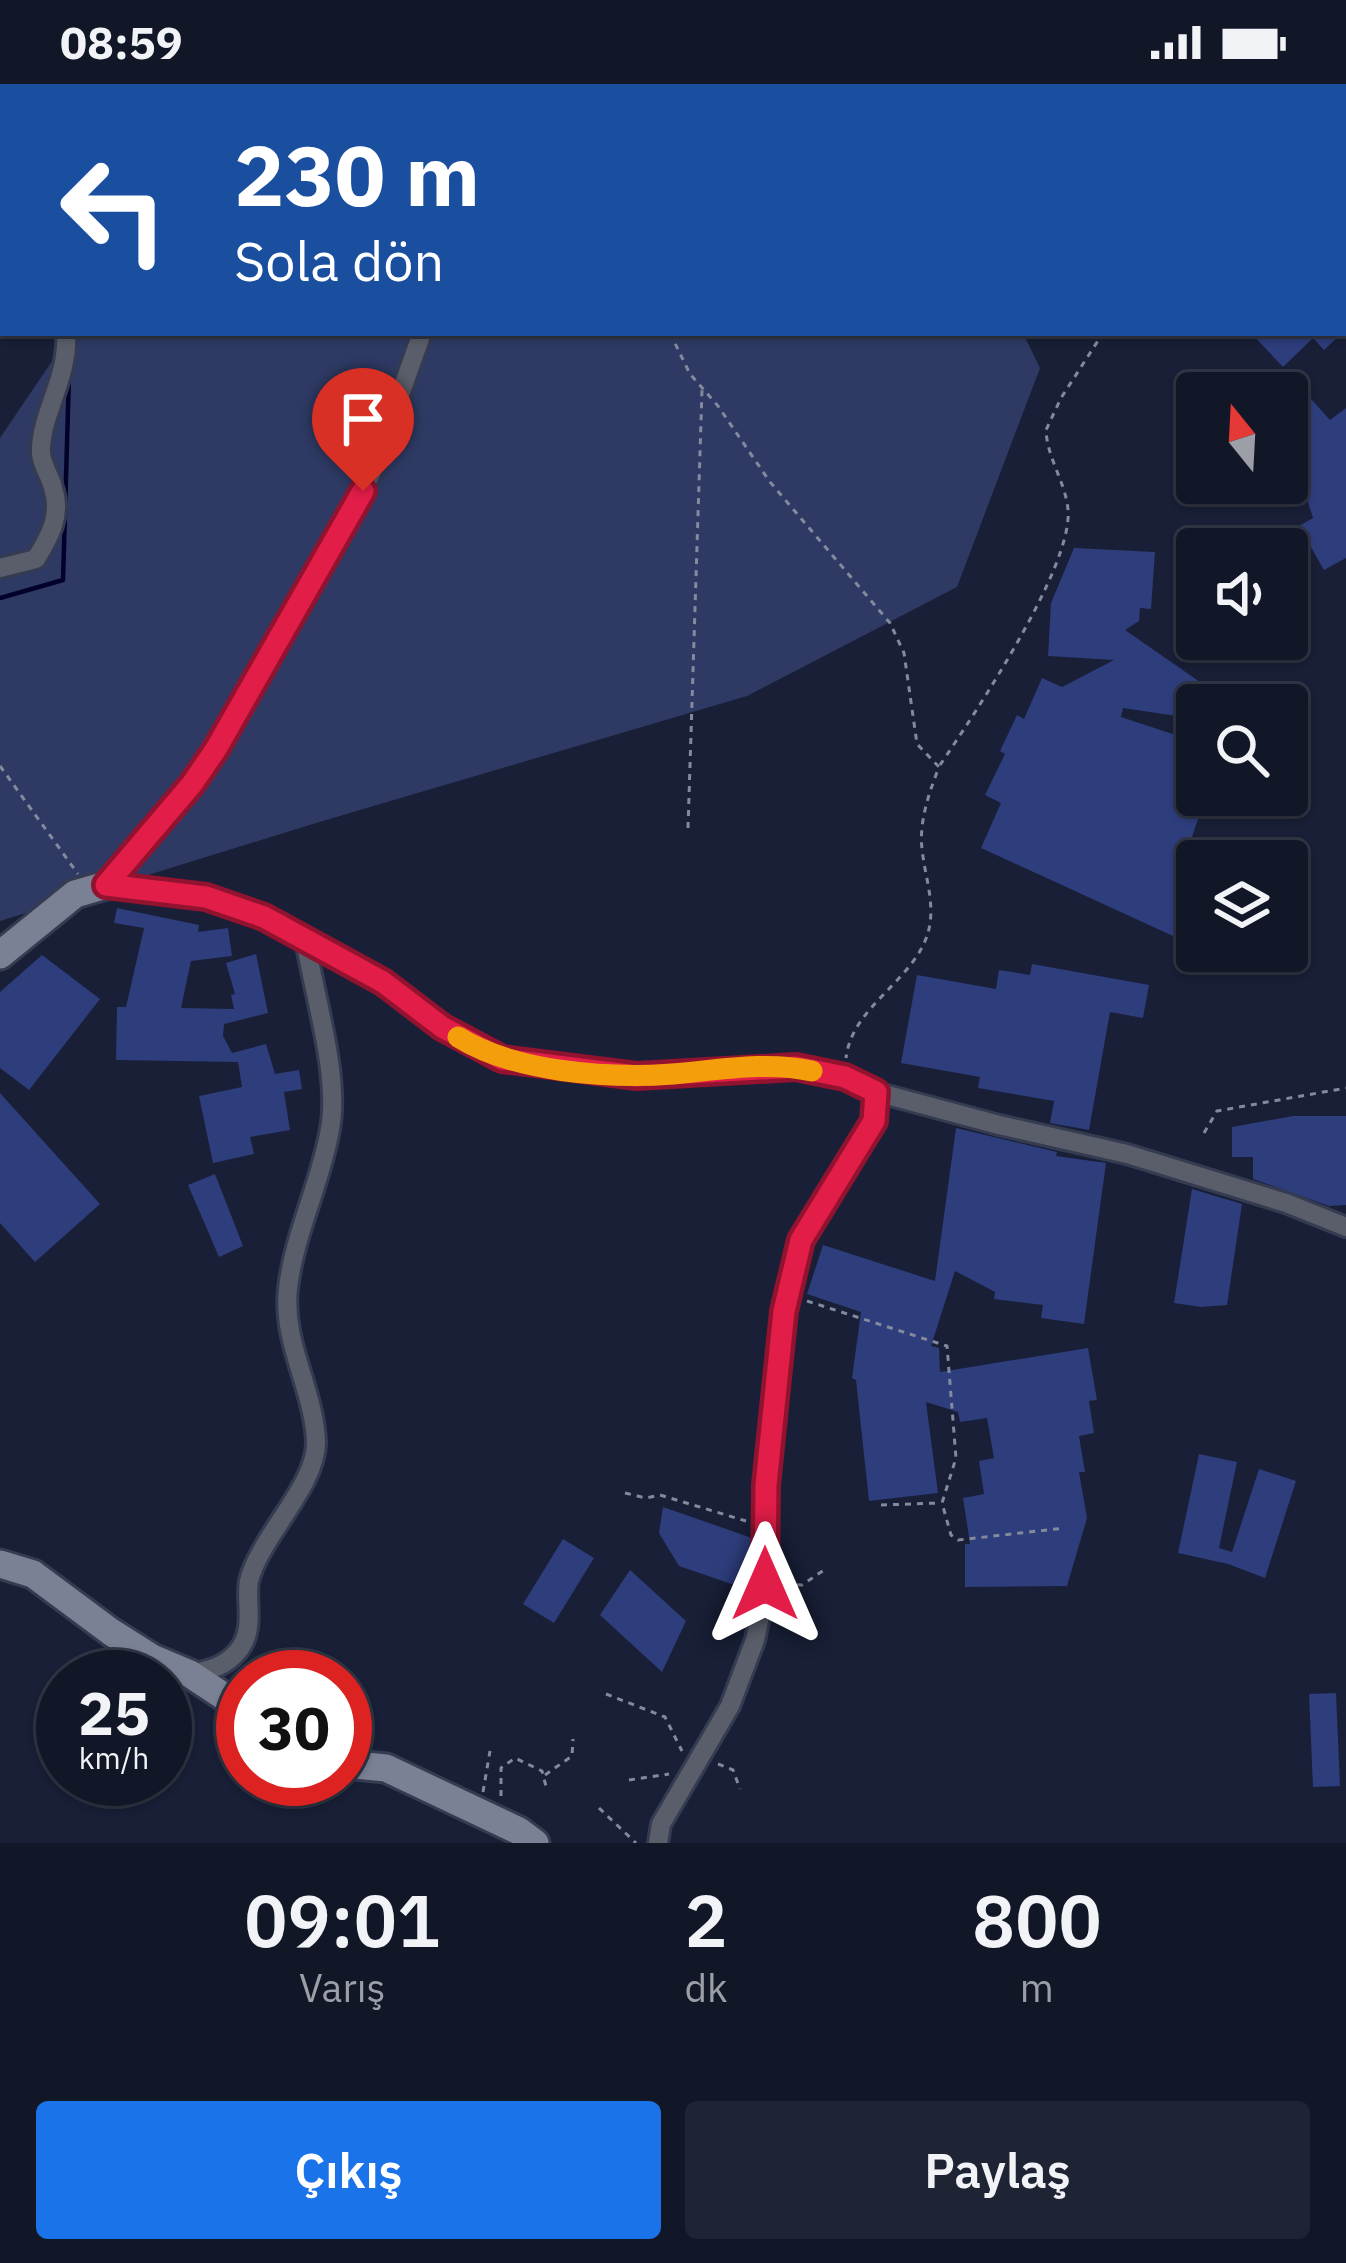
<!DOCTYPE html>
<html lang="tr">
<head>
<meta charset="utf-8">
<style>
	:root { --surface:#121728; --page:#1f2434; --text:#f1f3f6; --muted:#9c9fa8; --line:#313645; --accent:#1a73e8 }
	body { margin:0; font-family:"IBM Plex Sans",sans-serif; background:var(--page); color:var(--text); height:100vh; display:flex; flex-direction:column; font-size:45px; white-space:nowrap }
	* { box-sizing:border-box; margin:0 }
	p { font-size:39px; color:var(--muted) }
	.icon { flex:none; width:66px; height:66px; fill:none; stroke:currentColor; stroke-width:2; stroke-linecap:round; stroke-linejoin:round }
	.map { position:relative; height:1759px; overflow:hidden }
	.details { display:flex; flex-direction:column; background:var(--surface); flex:1 }
	.details>* { flex:none }
	.guide { position:absolute; left:0px; top:0px; width:1347px; height:252px; box-shadow:0 3px 9px #0004,0 0 0 3px var(--line); background:#1a4fa0; color:#fff; overflow:hidden }
	.needle { width:78px; rotate:342deg }
	.fabs { position:absolute; left:1176px; top:288px; display:grid; gap:24px }
	.fabs a { display:grid; place-items:center; width:132px; height:132px; border-radius:12px; background:var(--surface); box-shadow:0 3px 9px #0004,0 0 0 3px var(--line); font-size:60px }
	.speed { position:absolute; left:36px; top:1566px; display:flex; gap:24px; font-size:60px; font-weight:700; text-align:center }
	.speed>* { display:grid; place-content:center; width:156px; height:156px; border-radius:50%; background:var(--surface); box-shadow:0 3px 9px #0004,0 0 0 3px var(--line); line-height:1 }
	.speed small { font-size:30px; font-weight:400 }
	.speed .limit { border:18px solid #d22; background:#fff; color:#111 }
	.pin { position:absolute; display:grid; place-items:center; width:102px; height:102px; color:#fff; margin:-123px -51px; border-radius:50% 50% 50% 0; rotate:-45deg; box-shadow:0 0 12px #0007 }
	.pin .icon { rotate:45deg }
	.me { position:absolute; width:132px; margin:-66px; rotate:0deg; stroke-linejoin:round; filter:drop-shadow(0 0 9px #0008) }
	.turn { display:flex; align-items:center; gap:42px; height:252px; padding:0 36px; font-size:54px }
	.turn .icon { width:156px; height:156px; stroke-width:2.5 }
	.turn b { display:block; font-size:84px; line-height:102px }
	.eta { display:flex; justify-content:space-evenly; align-items:center; height:204px; text-align:center }
	.eta b { font-size:72px; font-weight:600; line-height:84px }
	.cta { display:flex; gap:24px; margin-top:auto; padding:24px 36px }
	.cta a { flex:1; height:138px; border-radius:12px; background:var(--accent); color:#fff; font-size:48px; font-weight:600; line-height:138px; text-align:center }
	.cta a+a { background:var(--page); color:var(--text) }
	.status { display:flex; justify-content:space-between; align-items:center; height:84px; padding:0 60px; background:var(--surface); direction:ltr }
	.status svg { height:33px; fill:currentColor }
	.map>svg:first-child { display:block }
	.green { fill:#2e3a64 }
	.lines { fill:none; stroke-linecap:round; stroke-linejoin:round }
	.stream { stroke:#02012b; stroke-width:4.5 }
	.building { fill:#2e3d7c }
	.street-casing { stroke:#353c52; stroke-width:24 }
	.secondary-casing { stroke:#353c52; stroke-width:33 }
	.path { stroke:#848a9e; stroke-width:3; stroke-dasharray:6 6; stroke-linecap:butt }
	.street { stroke:#5a5e6a; stroke-width:18 }
	.secondary { stroke:#7a8195; stroke-width:27 }
	.route-casing { stroke:#92132f; stroke-width:30 }
	.route { stroke:#e11d48; stroke-width:21 }
	.slow { stroke:#f59e0b; stroke-width:21 }
</style>
</head>
<body>
<div class="status"><b>08:59</b><svg viewBox="0 0 49 12"><path d="M0 12V9h3v3zM5 12V6h3v6zM10 12V3h3v9zM15 12V0h3v12zM26 1h20v11H26zM47 4h2v5h-2z"/></svg></div>
<div class="map">
<svg width="1346" height="1759" viewBox="0 0 1346 1759">
	<rect width="100%" height="100%" fill="#181f36"/>
	<g class="green">
		<path d="M0 0H947V3H3V65Z"/>
		<path d="M71 249H1023L1040 284 957 503 747 612 316 739 0 837V354Z"/>
	</g>
	<g class="lines">
		<g class="stream">
			<path d="M0 141H3"/>
			<path d="M0 514 63 496 69 291"/>
		</g>
	</g>
	<g class="building">
		<path d="M1251 249H1342L1324 266 1313 254 1283 283Z"/>
		<path d="M1293 295 1330 336 1346 324V474L1324 486 1299 442 1313 434 1287 351V309H1274Z"/>
		<path d="M1074 464 1155 468 1151 525 1140 524 1139 537 1125 546 1200 598 1202 621H1197V635L1123 624 1121 633 1197 658V711H1206L1189 762 1200 767 1179 811 1197 819V863L981 764 1001 719 985 711 1005 670 1000 667 1017 631 1024 635 1042 594 1062 603 1114 576 1048 572 1051 519Z"/>
		<path d="M117 824 199 841 198 848 228 844 232 872 191 877 181 924 234 925 231 911 235 910 226 879 256 870 268 929 224 940 223 952 232 969 266 960 275 990 299 986 302 1005 284 1008 290 1046 250 1053 254 1070 213 1079 199 1012 242 1003 238 978 116 976 117 923H126L144 844 114 839Z"/>
		<path d="M42 871 100 915 29 1006 0 984V908Z"/>
		<path d="M1032 880 1149 901 1143 934 1110 928 1089 1046 1050 1039 1054 1017 978 1004 980 993 901 979 917 891 996 905 999 886 1030 891Z"/>
		<path d="M0 1009 100 1120 35 1178 0 1139Z"/>
		<path d="M1293 1032H1346V1121L1329 1122 1253 1095V1073H1232V1043Z"/>
		<path d="M956 1044 1057 1068 1056 1072 1106 1079 1084 1240 1041 1234 1043 1221 994 1215 995 1208 955 1187 931 1262 939 1264 940 1288 1088 1264 1097 1316 1089 1317 1094 1349 1079 1352 1085 1388H1079L1087 1434 1067 1502 965 1503V1460H970L963 1414 984 1410 979 1377 994 1374 987 1334 960 1338 958 1328 926 1318 938 1409 869 1417 856 1296 852 1294 861 1228 807 1210 823 1161 935 1197Z"/>
		<path d="M215 1090 243 1162 219 1173 188 1101Z"/>
		<path d="M1192 1105 1242 1120 1227 1221 1201 1223 1174 1219Z"/>
		<path d="M1199 1370 1237 1378 1219 1464 1232 1468 1259 1385 1296 1397 1265 1494 1228 1480 1178 1469Z"/>
		<path d="M663 1423 752 1454V1507L679 1482 659 1449Z"/>
		<path d="M563 1455 594 1474 554 1539 523 1520Z"/>
		<path d="M630 1486 686 1537 662 1588 600 1531Z"/>
		<path d="M1336 1609 1340 1702 1313 1703 1309 1610Z"/>
	</g>
	<g class="lines">
		<g class="street-casing">
			<g id="street">
				<path d="M532 0V3"/>
				<path d="M0 150 3 151"/>
				<path d="M0 484 36 475C50 452 62 431 53 404 50 391 42 382 41 369 40 330 69 295 66 249"/>
				<path d="M106 801 206 813 264 834 383 898 443 943 503 975 636 992 796 983 845 993 876 1008 999 1041 1127 1070 1286 1119 1346 1143"/>
				<path d="M106 801 192 701 216 665 351 432 375 381 422 249"/>
				<path d="M190 1590C209 1586 225 1583 238 1567 256 1546 245 1517 249 1497 259 1454 317 1401 316 1358 314 1305 282 1259 288 1205 294 1150 321 1099 330 1045 340 992 314 911 305 855"/>
				<path d="M658 1759 661 1740 730 1622 755 1556 765 1508 766 1401 785 1227 801 1157 874 1037 876 1008"/>
			</g>
		</g>
		<g class="secondary-casing">
			<g id="secondary">
				<path d="M0 871 75 810 106 801"/>
				<path d="M0 1480 33 1490 111 1548 152 1574 190 1590 243 1625"/>
				<path d="M345 1680 386 1684 519 1747 535 1759"/>
			</g>
		</g>
		<g class="path">
			<path d="M1102 0 1103 3"/>
			<path d="M984 3 988 0"/>
			<path d="M1344 63 1346 65"/>
			<path d="M1344 203 1346 206"/>
			<path d="M670 249 690 290 718 322 770 398 890 539 904 569 917 660 939 683C929 709 919 737 922 765 925 794 936 820 928 849 913 898 852 922 846 974"/>
			<path d="M940 681C974 631 1073 483 1068 426 1066 399 1047 374 1046 346L1061 314 1103 249"/>
			<path d="M0 682 78 790"/>
			<path d="M688 744 702 306"/>
			<path d="M1204 1049 1217 1027 1346 1004"/>
			<path d="M807 1217 947 1262 956 1374 942 1419 951 1451 958 1456 1065 1444"/>
			<path d="M625 1409 646 1414 660 1411 746 1437"/>
			<path d="M881 1421 940 1419"/>
			<path d="M785 1500 802 1501 824 1486"/>
			<path d="M606 1610 665 1633 682 1667"/>
			<path d="M718 1680 733 1686 740 1705"/>
			<path d="M545 1691 572 1672 573 1655"/>
			<path d="M629 1696 669 1690"/>
			<path d="M483 1708 490 1667"/>
			<path d="M501 1712V1684L515 1674 542 1687 547 1706"/>
			<path d="M599 1724 636 1759"/>
		</g>
		<use href="#street" class="street"/>
		<use href="#secondary" class="secondary"/>
	</g>
	<g class="lines">
		<g class="route-casing">
			<path id="route" d="M363 407 216 665 192 700 106 801 206 813 264 833 383 898 442 943 502 975 637 992 796 983 845 993 876 1008 874 1037 801 1156 784 1227 766 1401 765 1500"/>
		</g>
		<use href="#route" class="route"/>
		<path class="slow" d="M458 953C514 988 608 995 673 990 719 986 767 977 812 987"/>
	</g>
</svg>
<div class="fabs">
<a><svg class="needle" viewBox="-14 -14 28 28"><path d="M0-13l5 13h-10z" fill="#e53935"/><path d="M0 13l5-13h-10z" fill="#9c9fa8"/></svg></a>
<a><svg class="icon" aria-label="sound" viewBox="0 0 24 24"><path d="M4 9h4l5-4v14l-5-4H4zM17 9q2 3 0 6"/></svg></a>
<a><svg class="icon" aria-label="search" viewBox="0 0 24 24"><circle cx="10" cy="10" r="6"/><path d="M15 15l6 6"/></svg></a>
<a><svg class="icon" aria-label="layers" viewBox="0 0 24 24"><path d="M12 4l9 5-9 5-9-5zM3 14l9 5 9-5"/></svg></a>
</div>
<div class="speed"><div>25<small>km/h</small></div><div class="limit">30</div></div>
<div class="pin" style="left:363px;top:407px;background:#d93025"><svg class="icon" aria-label="arrive" viewBox="0 0 24 24"><path d="M6 21V4h12l-3 4 3 4H6"/></svg></div>
<svg class="me" style="left:765px;top:1500px" viewBox="-20 -20 40 40"><path d="M0-17L14 15 0 8-14 15z" fill="#e11d48" stroke="#fff" stroke-width="4"/></svg>
<div class="guide">
<div class="turn"><svg class="icon" aria-label="left" viewBox="0 0 24 24"><path d="M17 20v-9H6M10 6l-5 5 5 5"/></svg><div><b>230 m</b>Sola dön</div></div>
</div>
</div>
<section class="details">
<div class="eta">
<div><b>09:01</b><p>Varış</p></div>
<div><b>2</b><p>dk</p></div>
<div><b>800</b><p>m</p></div>
</div>
<div class="cta"><a>Çıkış</a><a>Paylaş</a></div>
</section>
</body>
</html>
